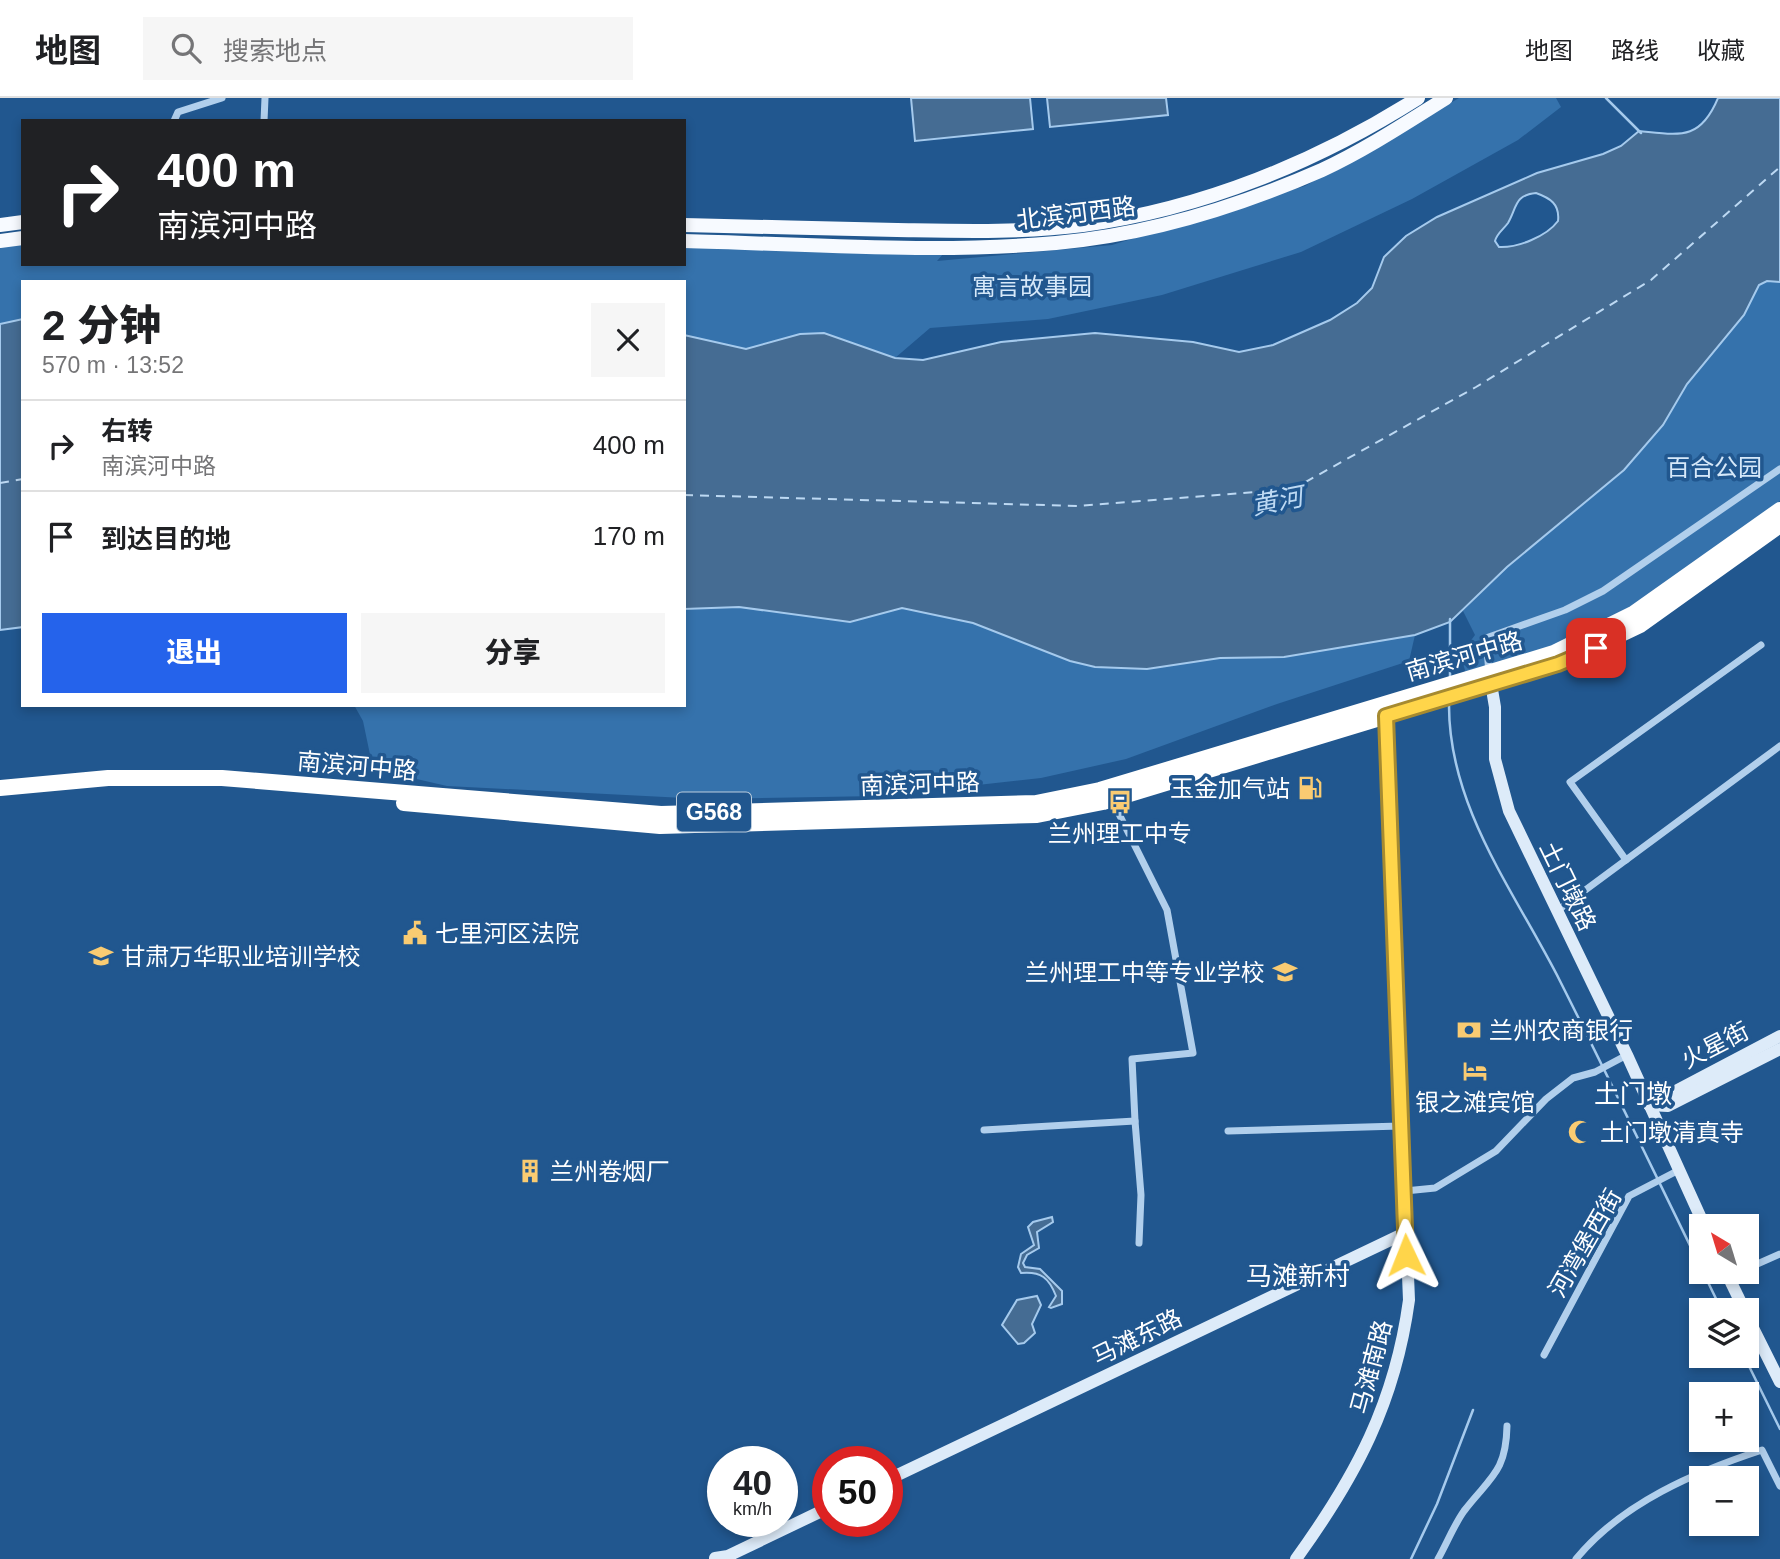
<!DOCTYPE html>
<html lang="zh">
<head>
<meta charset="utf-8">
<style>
	:root { --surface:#fff; --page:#f6f6f6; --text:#202124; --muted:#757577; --line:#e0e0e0; --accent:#2563eb }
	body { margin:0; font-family:Arial,"Noto Sans SC",sans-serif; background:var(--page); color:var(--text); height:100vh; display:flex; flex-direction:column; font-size:26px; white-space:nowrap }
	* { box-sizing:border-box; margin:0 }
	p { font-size:23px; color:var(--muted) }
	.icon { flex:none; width:38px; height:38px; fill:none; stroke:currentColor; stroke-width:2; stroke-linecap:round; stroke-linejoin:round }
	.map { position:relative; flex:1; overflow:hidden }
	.sheet { position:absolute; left:21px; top:182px; width:665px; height:427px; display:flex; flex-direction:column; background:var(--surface); border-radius:0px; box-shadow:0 4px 10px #0003 }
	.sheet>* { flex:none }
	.guide { position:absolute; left:21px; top:21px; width:665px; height:147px; border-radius:0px; box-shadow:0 4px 10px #0003; background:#202124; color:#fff; overflow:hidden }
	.needle { width:46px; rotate:322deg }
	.controls { position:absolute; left:1689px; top:1116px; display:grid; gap:14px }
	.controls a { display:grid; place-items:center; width:70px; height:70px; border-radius:0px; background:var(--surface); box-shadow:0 4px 10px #0003; font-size:35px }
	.speed { position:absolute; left:707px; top:1348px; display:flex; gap:14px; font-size:35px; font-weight:700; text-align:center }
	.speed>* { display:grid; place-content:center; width:91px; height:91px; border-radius:50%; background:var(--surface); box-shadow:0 4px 10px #0003; line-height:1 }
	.speed small { font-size:18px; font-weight:400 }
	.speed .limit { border:10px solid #d22; background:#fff; color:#111 }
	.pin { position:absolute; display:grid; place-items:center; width:60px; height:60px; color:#fff; margin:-30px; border-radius:14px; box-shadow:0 4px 10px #0006 }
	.me { position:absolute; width:77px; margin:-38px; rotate:358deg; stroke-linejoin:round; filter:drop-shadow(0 0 5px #0008) }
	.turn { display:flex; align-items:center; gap:24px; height:147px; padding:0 21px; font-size:32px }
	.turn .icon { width:91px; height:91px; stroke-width:2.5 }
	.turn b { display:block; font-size:49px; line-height:60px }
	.round { display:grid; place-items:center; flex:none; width:74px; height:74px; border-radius:0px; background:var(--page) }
	.head { display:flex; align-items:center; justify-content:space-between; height:119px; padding:0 21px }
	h1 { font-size:42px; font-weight:800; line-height:52px }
	.cta { display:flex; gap:14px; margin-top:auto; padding:14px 21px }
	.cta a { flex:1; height:80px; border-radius:0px; background:var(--accent); color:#fff; font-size:28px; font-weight:800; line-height:80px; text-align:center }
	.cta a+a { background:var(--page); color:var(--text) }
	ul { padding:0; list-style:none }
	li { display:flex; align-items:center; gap:21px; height:91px; padding:0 21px; border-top:2px solid var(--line) }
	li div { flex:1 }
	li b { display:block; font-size:26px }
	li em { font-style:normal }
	header { display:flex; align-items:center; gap:42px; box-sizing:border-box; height:98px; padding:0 35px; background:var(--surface); border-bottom:2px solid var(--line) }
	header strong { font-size:33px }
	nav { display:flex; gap:38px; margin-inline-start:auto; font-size:24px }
	.search { width:490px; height:63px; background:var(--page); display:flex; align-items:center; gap:18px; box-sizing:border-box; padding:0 24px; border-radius:0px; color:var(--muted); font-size:26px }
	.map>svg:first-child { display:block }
	.green { fill:#3572ac }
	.water { fill:#456c93; stroke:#a5caed; stroke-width:2; fill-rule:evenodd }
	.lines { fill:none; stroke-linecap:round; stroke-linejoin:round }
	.stream { stroke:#a5caed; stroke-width:2.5 }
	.ferry { stroke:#bdd9f3; stroke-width:2; stroke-dasharray:9 7; stroke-linecap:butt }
	.street { stroke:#b1cfec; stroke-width:7 }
	.secondary { stroke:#ddebf9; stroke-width:12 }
	.primary { stroke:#f7faff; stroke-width:14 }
	.highway { stroke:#fff; stroke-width:16 }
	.route-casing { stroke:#a68a30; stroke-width:18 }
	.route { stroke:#ffd54a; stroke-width:12 }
	.labels { text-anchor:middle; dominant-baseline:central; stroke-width:7; stroke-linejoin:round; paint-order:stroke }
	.shield { fill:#21578f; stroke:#bccddd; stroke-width:2 }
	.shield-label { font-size:23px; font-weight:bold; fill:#fff }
	.street-label { font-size:24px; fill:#fff; stroke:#21578f }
	.park-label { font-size:24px; fill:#d6e8f9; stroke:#21578f }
	.poi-label { font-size:24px; fill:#fff; stroke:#21578f; text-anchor:start }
	.water-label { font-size:26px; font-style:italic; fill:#bdd9f3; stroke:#21578f }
	.neighbourhood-label { font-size:26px; fill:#fff; stroke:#21578f }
</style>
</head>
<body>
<header>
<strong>地图</strong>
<div class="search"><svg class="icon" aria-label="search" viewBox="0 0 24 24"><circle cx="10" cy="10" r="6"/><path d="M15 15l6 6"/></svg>搜索地点</div>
<nav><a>地图</a><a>路线</a><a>收藏</a></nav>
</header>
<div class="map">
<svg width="1780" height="1461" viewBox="0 0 1780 1461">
	<rect width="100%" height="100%" fill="#21578f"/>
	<g class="green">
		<path d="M1459 0H1556L1561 9 1518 42 1412 101 1301 154 1162 197 1048 221 930 230 895 260 824 235 800 236 746 251 684 237V184H23V221L0 226V143L23 140V166H684V143L949 149 937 163 1112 147 1305 88Z"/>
		<path d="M1767 183 1780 184V403L1615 519 1543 552 1466 575 1460 557 1475 537 1463 513 1507 469 1624 372 1663 327 1687 286 1744 217 1759 187Z"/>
		<path d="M739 509 850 524 902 510 973 525 1070 563 1147 571 1220 560 1284 559 1415 537 1409 563 1277 606 1126 661 1041 680 879 698 704 701 447 688 373 671 363 623 354 607H684V511Z"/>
	</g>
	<g class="water">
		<path d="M911 0H1030L1033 31 915 43Z"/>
		<path d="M1047 0H1166L1168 17 1050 29Z"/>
		<path d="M1718 0H1780V184L1767 183 1759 187 1744 217 1687 286 1663 327 1624 372 1507 469 1450 524 1415 537 1284 559 1220 560 1147 571 1095 569 1070 563 973 525 902 510 850 524 739 509 684 511V237L746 251 800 236 824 235 895 260 923 262 1001 244 1095 235 1193 244 1239 254 1273 247 1330 222 1357 205 1372 190 1384 159 1406 138 1437 119 1537 75 1603 56 1621 48 1639 33C1680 37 1700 43 1718 0ZM1536 95C1550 100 1560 106 1558 123 1547 138 1518 150 1499 149L1495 143C1497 135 1503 132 1508 125 1517 110 1514 97 1536 95Z"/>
		<path d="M23 221V529L0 532V226Z"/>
		<path d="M1052 1119 1053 1124 1037 1134 1039 1150 1027 1157 1023 1165 1025 1169 1040 1171 1062 1193V1206L1051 1210 1049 1209 1056 1198C1049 1180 1041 1173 1021 1175L1018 1169 1021 1156 1034 1147 1028 1129 1033 1124Z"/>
		<path d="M1037 1198 1041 1207 1032 1226 1035 1235 1024 1245 1018 1246 1002 1227 1017 1202Z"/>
	</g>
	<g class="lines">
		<g class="stream">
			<path d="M1606 0 1641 35"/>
			<path d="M1450 581V521"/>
			<path d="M1449 605C1448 709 1515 794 1560 883 1608 978 1654 1074 1701 1170"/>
			<path d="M1703 1174 1722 1213"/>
			<path d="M1744 1258 1780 1331"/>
			<path d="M1411 1461 1437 1406 1473 1312"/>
		</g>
		<g class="ferry">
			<path d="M0 385 23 381"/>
			<path d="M684 397 1077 408 1293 391 1476 289 1651 182 1780 69"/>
		</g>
		<g class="street">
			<path d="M174 23 178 14 222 0"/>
			<path d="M264 23 265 0"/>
			<path d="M1489 575 1486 540 1565 512 1603 493 1780 371"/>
			<path d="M1112 702 1167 812 1193 955 1132 961 1135 1023"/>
			<path d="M1626 762 1570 684 1761 547"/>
			<path d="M1557 813 1780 648"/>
			<path d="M984 1032 1135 1023 1141 1097 1139 1145"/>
			<path d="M1228 1033 1400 1028"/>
			<path d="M1405 1093 1435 1090 1496 1053 1546 1001 1573 980 1595 974 1627 957"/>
			<path d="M1746 1171 1780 1156"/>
			<path d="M1729 1179 1739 1174"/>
			<path d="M1544 1257 1629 1098 1679 1072"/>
			<path d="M1438 1461C1447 1445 1454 1427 1464 1413 1490 1379 1506 1375 1507 1328"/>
			<path d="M1576 1461C1622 1405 1695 1374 1762 1352L1780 1388"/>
		</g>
		<g class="secondary">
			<path d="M1490 580 1495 609V661L1509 713 1627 957 1705 1129"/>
			<path d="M1649 1007 1780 938"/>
			<path d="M1649 1007 1668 1008 1780 951"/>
			<path d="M1726 1174 1745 1213"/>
			<path d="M1746 1216 1780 1284"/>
			<path d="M887 1382 1405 1135"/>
			<path d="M715 1460 728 1458 828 1410"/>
			<path d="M1296 1461C1356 1378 1395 1305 1409 1202L1385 611"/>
		</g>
		<g class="primary">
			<path d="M0 127 23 124"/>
			<path d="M684 127C755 129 826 130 897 132 959 133 1021 135 1083 127 1202 111 1317 64 1418 0"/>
			<path d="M0 143 23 140"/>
			<path d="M684 143C807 146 933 156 1056 145 1146 137 1240 108 1322 72 1365 52 1406 25 1446 0"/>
		</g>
		<g class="highway">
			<path d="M0 690 108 680H222L661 716 1036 705 1100 692 1554 555 1633 516 1780 412"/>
			<path d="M404 705 660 728 1037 717 1103 704 1558 566 1640 527 1780 427"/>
		</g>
	</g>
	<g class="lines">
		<g class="route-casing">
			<path id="route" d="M1406 1157 1386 618 1558 566 1596 550"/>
		</g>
		<use href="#route" class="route"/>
	</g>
	<defs>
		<g id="fuel-bare" transform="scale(1.89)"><path d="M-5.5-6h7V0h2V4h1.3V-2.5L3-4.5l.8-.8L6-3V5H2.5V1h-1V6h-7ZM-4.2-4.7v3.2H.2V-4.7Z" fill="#f9cb72" stroke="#21578f" stroke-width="2.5" paint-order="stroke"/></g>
		<g id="bus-bare" transform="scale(1.89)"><path d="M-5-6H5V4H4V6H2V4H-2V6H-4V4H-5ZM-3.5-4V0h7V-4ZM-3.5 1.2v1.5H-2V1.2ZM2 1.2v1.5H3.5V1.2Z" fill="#f9cb72" stroke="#21578f" stroke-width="2.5" paint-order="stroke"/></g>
		<g id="civic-bare" transform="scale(1.89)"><path d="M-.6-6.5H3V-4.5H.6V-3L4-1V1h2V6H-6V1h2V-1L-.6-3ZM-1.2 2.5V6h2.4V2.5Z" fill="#f9cb72" stroke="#21578f" stroke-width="2.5" paint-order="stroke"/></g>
		<g id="school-bare" transform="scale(1.89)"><path d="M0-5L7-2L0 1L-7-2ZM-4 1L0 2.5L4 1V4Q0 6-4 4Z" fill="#f9cb72" stroke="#21578f" stroke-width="2.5" paint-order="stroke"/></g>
		<g id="university-bare" transform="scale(1.89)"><path d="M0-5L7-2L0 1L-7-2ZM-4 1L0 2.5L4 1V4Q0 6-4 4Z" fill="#f9cb72" stroke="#21578f" stroke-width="2.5" paint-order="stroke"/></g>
		<g id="bank-bare" transform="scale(1.89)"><path d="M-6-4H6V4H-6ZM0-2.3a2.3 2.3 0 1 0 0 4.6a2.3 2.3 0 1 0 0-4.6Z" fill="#f9cb72" stroke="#21578f" stroke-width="2.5" paint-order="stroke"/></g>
		<g id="hotel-bare" transform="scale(1.89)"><path d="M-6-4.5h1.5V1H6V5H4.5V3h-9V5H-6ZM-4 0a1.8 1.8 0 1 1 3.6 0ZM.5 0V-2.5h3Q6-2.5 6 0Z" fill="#f9cb72" stroke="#21578f" stroke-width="2.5" paint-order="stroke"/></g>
		<g id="mosque-bare" transform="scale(1.89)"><path d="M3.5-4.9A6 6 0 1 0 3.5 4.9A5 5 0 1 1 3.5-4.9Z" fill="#f9cb72" stroke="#21578f" stroke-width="2.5" paint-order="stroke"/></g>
		<g id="building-bare" transform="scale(1.89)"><path d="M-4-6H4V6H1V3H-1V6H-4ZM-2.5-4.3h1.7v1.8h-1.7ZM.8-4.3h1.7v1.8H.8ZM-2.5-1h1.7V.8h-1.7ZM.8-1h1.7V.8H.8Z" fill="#f9cb72" stroke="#21578f" stroke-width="2.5" paint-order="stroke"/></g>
	</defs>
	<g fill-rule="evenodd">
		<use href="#fuel-bare" x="1310" y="690"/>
		<use href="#bus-bare" x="1120" y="704"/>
		<use href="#civic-bare" x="415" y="835"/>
		<use href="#school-bare" x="101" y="858"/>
		<use href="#university-bare" x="1285" y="874"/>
		<use href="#bank-bare" x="1469" y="932"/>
		<use href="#hotel-bare" x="1475" y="973"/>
		<use href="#mosque-bare" x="1580" y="1034"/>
		<use href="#building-bare" x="530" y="1073"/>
	</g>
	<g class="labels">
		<rect class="shield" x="677" y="694.5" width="74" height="39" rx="5"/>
		<g class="shield-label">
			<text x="714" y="714">G568</text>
		</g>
		<g class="street-label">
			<text transform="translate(1076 115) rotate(-7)">北滨河西路</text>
			<text transform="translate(1464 558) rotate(-16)">南滨河中路</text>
			<text transform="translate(357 668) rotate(5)">南滨河中路</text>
			<text transform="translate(920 686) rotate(-2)">南滨河中路</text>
			<text transform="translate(1568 788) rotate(64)">土门墩路</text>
			<text transform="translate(1715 947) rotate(-27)">火星街</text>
			<text transform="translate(1585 1145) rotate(-60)">河湾堡西街</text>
			<text transform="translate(1137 1239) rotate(-26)">马滩东路</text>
			<text transform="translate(1371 1269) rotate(-75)">马滩南路</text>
		</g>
		<g class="park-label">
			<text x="1032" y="188">寓言故事园</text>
			<text x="1714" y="369">百合公园</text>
		</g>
		<g class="poi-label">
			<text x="1290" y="690" text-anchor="end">玉金加气站</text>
			<text x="1120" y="735" text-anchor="middle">兰州理工中专</text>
			<text x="435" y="835">七里河区法院</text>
			<text x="121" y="858">甘肃万华职业培训学校</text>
			<text x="1265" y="874" text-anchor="end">兰州理工中等专业学校</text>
			<text x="1489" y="932">兰州农商银行</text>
			<text x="1475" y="1004" text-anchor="middle">银之滩宾馆</text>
			<text x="1600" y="1034">土门墩清真寺</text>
			<text x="550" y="1073">兰州卷烟厂</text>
		</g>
		<g class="water-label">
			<text transform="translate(1277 403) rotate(-11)">黄河</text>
		</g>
		<g class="neighbourhood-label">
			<text x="1633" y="996">土门墩</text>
			<text x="1298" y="1178">马滩新村</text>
		</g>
	</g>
</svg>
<div class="controls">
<a><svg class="needle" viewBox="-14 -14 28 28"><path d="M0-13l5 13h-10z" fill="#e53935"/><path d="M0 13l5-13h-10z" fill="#757577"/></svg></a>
<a><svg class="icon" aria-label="layers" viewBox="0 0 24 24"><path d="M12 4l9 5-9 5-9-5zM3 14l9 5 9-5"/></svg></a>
<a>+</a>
<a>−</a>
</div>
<div class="speed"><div>40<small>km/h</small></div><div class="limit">50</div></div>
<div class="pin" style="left:1596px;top:550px;background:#d93025"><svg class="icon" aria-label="arrive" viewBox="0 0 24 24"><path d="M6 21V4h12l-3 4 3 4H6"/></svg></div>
<svg class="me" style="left:1406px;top:1157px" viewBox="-20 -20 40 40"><path d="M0-17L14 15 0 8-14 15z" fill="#ffd54a" stroke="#fff" stroke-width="4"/></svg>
<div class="guide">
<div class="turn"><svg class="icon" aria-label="right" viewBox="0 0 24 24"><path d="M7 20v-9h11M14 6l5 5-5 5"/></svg><div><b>400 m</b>南滨河中路</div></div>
</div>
<section class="sheet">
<div class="head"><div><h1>2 分钟</h1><p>570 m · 13:52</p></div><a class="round"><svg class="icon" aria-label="close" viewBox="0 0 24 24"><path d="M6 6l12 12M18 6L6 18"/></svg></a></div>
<ul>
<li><svg class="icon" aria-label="right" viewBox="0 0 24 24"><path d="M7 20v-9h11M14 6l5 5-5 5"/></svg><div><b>右转</b><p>南滨河中路</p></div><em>400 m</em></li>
<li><svg class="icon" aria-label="arrive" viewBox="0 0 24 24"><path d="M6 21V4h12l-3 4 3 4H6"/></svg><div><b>到达目的地</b></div><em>170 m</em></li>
</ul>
<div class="cta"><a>退出</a><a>分享</a></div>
</section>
</div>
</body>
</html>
